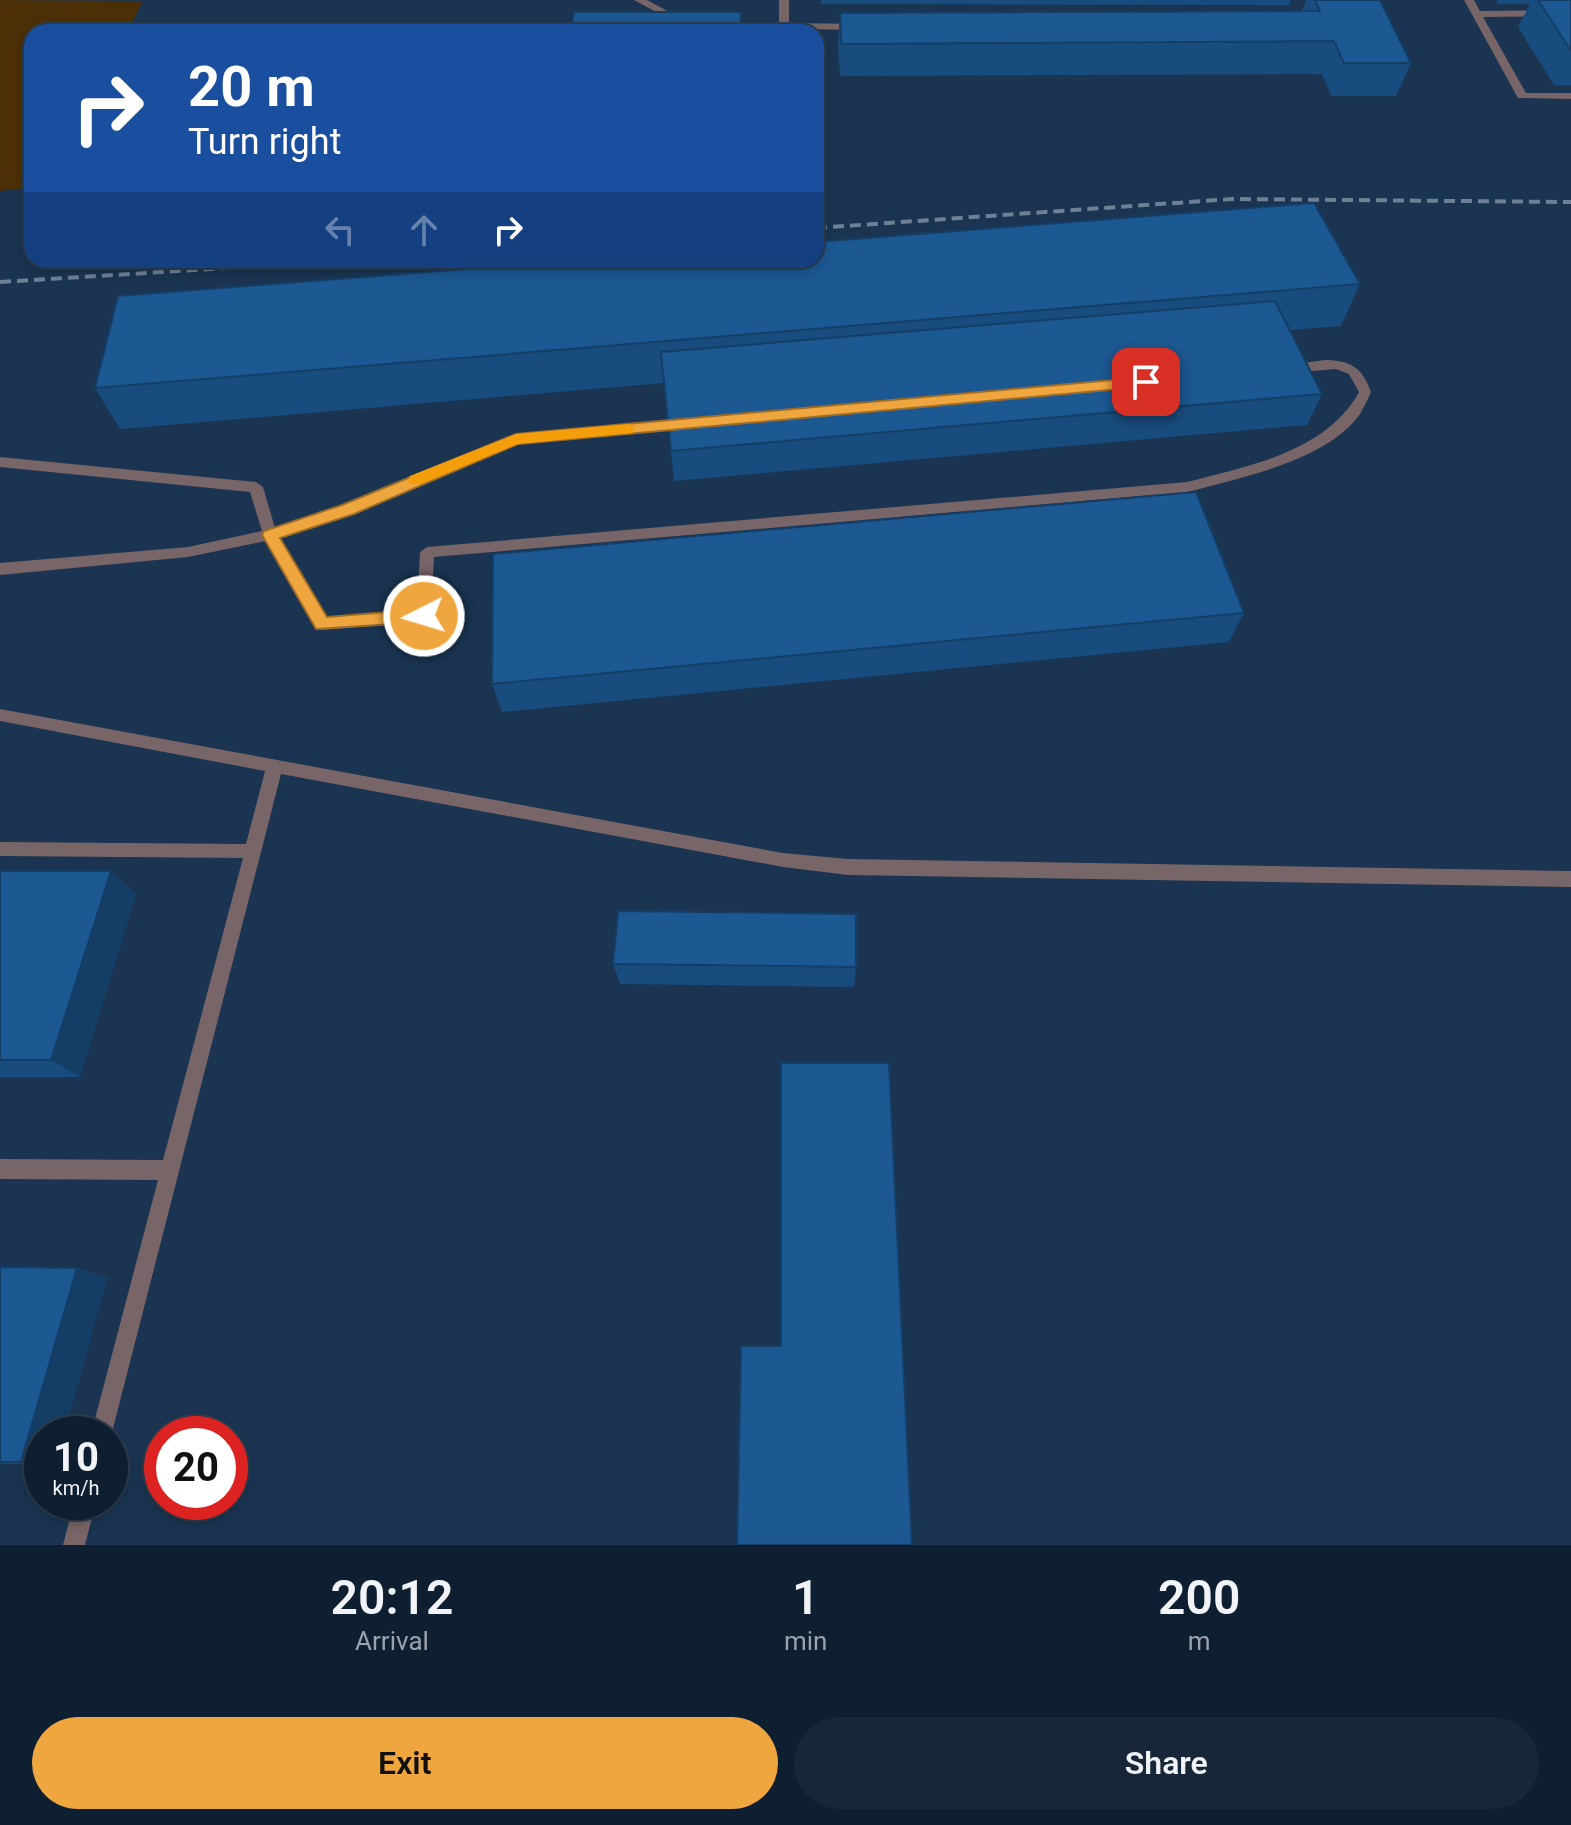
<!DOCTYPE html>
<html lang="en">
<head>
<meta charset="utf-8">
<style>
	:root { --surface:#0e1f31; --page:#172739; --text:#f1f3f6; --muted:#9ba2ab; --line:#2e3d4d; --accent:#f0a63f }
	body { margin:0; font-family:Roboto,sans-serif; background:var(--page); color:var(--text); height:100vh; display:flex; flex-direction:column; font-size:30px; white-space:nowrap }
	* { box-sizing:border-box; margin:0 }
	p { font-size:26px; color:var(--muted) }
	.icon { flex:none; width:44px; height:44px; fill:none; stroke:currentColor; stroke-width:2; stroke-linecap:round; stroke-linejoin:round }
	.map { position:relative; height:1545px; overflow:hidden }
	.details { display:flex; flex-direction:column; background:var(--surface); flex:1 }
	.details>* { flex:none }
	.hud { position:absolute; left:24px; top:24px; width:800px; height:244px; border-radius:24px; box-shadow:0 4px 12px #0003,0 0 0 2px var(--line); background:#1a4fa0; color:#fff; overflow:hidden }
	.speed { position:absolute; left:24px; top:1416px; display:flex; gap:16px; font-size:40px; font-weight:700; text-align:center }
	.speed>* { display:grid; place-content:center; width:104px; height:104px; border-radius:50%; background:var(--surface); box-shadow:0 4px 12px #0003,0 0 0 2px var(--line); line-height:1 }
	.speed small { font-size:20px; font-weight:400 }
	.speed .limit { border:12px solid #d22; background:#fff; color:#111 }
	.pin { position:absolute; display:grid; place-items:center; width:68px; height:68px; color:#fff; margin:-34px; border-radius:16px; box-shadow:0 4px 12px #0006 }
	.me { position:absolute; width:88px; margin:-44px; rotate:265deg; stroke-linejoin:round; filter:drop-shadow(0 0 6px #0008) }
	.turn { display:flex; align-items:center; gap:28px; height:168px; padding:0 32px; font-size:36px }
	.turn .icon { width:104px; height:104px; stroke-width:2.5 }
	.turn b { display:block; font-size:56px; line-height:68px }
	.lanes { display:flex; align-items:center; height:76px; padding:0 32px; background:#0003; justify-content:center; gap:40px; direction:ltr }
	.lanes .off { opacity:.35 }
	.eta { display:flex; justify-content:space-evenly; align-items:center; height:136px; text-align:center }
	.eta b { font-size:48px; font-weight:600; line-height:56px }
	.cta { display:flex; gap:16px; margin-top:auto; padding:16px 32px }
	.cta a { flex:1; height:92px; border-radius:48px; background:var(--accent); color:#111; font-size:32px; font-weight:600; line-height:92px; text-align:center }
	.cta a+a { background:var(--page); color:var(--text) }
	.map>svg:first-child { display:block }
	.built { fill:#1a3451; fill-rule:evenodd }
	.green { fill:#4b2f07 }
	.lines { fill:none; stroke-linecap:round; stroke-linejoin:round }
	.lane { fill:#786567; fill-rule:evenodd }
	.rail { stroke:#6e8094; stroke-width:4; stroke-dasharray:11 6; stroke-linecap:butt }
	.wall { fill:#184c7e }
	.shaded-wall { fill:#143e66 }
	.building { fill:#1c5892; stroke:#143e66; stroke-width:2 }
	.route { fill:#f0a63f; stroke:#9c6c29; stroke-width:2 }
	.slow { fill:#f59e0b }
</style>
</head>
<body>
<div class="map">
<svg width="1571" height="1545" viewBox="0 0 1571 1545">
	<rect width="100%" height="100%" fill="#132941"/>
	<path class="built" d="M0 0H1571V1545H0ZM32 32H816V260H32ZM42 1434H110V1502H42ZM162 1434H230V1502H162Z"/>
	<path class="green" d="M0 0 143 1 127 32H32V187L0 191Z"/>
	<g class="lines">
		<g class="lane">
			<path d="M634 0H647L682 19 673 21Z"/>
			<path d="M779 0H789V23L861 24 866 27 861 30 789 29V32H779V29L720 28 715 25 720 22 779 23Z"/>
			<path d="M1464 0H1474L1480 11 1571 10V16L1483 17 1526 93H1571V99L1518 98Z"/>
			<path d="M1325 360C1350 360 1363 368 1371 392 1368 399 1364 407 1360 414 1327 461 1239 478 1187 492L434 557 431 616 424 622 322 630 317 628 266 541 188 557 0 575V563L188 547 262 531 250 492 0 467V457L256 482 263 487 275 528 343 506 516 434 689 418 696 423 689 428 518 444 353 514 279 538 326 618 417 611 420 552 427 547 1187 482C1248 466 1326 452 1359 392L1349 374 1336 369 1290 373 1284 369 1290 365Z"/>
			<path d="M0 709 783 853 848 859 1571 871V887L848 875 783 867 281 774 110 1440V1434H91L158 1180 0 1179V1159L163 1160 243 858 0 856V842L246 844 265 771 0 721Z"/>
			<path d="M74 1502H96L85 1545H63Z"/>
		</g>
		<g class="rail">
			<path d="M816 228 1232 199 1571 202"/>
			<path d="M0 282 357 260"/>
		</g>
	</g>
	<g class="wall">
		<path d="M821 0H1291L1289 5 821 4Z"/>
		<path d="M1306 0H1380L1411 63 1396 96H1331L1322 74 840 76 838 46 840 13 1302 11Z"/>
		<path d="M1496 0H1571V85H1554L1518 27 1530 4H1498Z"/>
		<path d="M1360 284 1341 326 1290 330 1322 394 1307 425 674 481 664 383 120 429 95 388Z"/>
		<path d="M1244 613 1229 642 502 712 492 684Z"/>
		<path d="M0 871H111L136 894 80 1077H0Z"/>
		<path d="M613 964 856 967 854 987 620 984Z"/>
		<path d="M0 1267 77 1268 107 1278 64 1434H42V1464H0Z"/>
	</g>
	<g class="shaded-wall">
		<path d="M111 871 136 894 80 1077 51 1060Z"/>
		<path d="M77 1268 107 1278 64 1434H42V1463L21 1462Z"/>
	</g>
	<g class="building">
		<path d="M1315 0H1380L1411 63H1344L1334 41 841 44 840 13 1320 11Z"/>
		<path d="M1538 0H1571V51Z"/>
		<path d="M574 12H741L740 32H570Z"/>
		<path d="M1314 203 1360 284 95 388 118 296 582 260H816V242Z"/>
		<path d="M1275 301 1322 394 671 451 661 352Z"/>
		<path d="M1196 492 1244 613 492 684 493 554Z"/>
		<path d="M0 871H111L51 1060H0Z"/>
		<path d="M618 911 856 914V967L613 964Z"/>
		<path d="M781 1063H889L912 1545H737L741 1346H781Z"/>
		<path d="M0 1267 77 1268 21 1462H0Z"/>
	</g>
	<path class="route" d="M1146 377 1154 382 1152 386 518 444 354 514 280 538 327 617 424 609 433 616 424 622 316 629 262 535 264 531 342 505 516 434Z"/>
	<path class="slow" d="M628 424 633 425V433L518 444 421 484H410L408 480 410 476 516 434Z"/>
</svg>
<div class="speed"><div>10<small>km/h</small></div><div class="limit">20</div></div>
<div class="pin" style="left:1146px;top:382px;background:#d93025"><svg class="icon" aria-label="arrive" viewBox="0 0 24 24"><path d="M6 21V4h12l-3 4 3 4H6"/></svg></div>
<svg class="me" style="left:424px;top:616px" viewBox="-20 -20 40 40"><circle r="17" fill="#f0a63f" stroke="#fff" stroke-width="3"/><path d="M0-11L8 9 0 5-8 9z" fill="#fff"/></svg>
<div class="hud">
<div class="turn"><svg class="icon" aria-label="right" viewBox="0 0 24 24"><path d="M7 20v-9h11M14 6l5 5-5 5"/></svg><div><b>20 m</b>Turn right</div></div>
<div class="lanes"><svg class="icon off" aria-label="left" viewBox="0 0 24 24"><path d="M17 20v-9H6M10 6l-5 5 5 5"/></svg><svg class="icon off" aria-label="ahead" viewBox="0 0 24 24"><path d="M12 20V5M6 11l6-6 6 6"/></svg><svg class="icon" aria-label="right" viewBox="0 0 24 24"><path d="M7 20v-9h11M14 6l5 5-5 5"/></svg></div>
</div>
</div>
<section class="details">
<div class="eta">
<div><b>20:12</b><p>Arrival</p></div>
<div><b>1</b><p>min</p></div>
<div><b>200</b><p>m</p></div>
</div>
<div class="cta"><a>Exit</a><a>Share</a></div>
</section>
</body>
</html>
